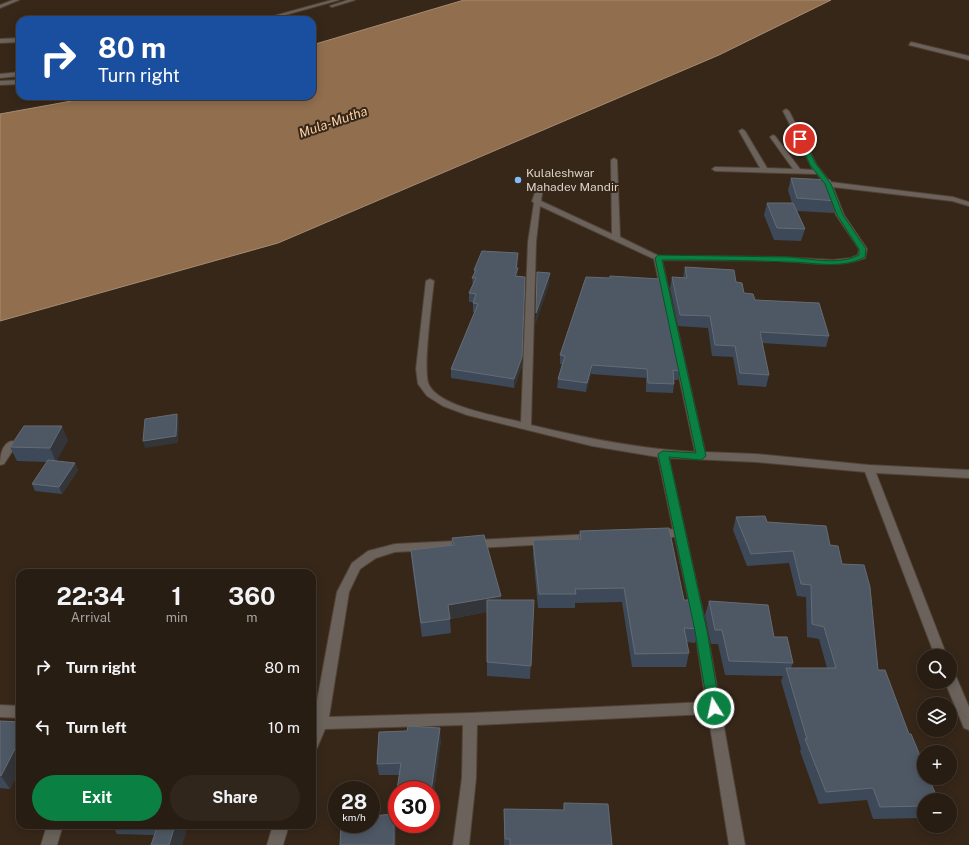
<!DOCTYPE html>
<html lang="en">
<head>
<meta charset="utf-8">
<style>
	:root { --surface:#281d13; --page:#30261c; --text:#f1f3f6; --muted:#a5a2a0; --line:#443b33; --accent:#0b8043 }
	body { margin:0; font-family:"Public Sans",sans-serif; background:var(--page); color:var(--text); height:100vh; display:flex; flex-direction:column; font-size:15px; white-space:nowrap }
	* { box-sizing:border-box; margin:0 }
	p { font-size:13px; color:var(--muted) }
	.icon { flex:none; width:22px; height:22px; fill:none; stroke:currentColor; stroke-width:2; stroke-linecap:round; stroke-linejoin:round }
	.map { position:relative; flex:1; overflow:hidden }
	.side { position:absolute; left:16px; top:569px; width:300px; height:260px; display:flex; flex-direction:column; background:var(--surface); border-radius:12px; box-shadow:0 2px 10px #0003,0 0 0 1px var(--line) }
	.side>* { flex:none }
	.banner { position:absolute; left:16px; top:16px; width:300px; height:84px; border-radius:12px; box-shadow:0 2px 10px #0003,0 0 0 1px var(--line); background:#1a4fa0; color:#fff; overflow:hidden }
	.tools { position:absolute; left:917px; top:649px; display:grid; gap:8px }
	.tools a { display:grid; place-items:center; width:40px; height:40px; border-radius:50%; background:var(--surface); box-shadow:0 2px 10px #0003,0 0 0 1px var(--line); font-size:20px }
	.speed { position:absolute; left:328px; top:781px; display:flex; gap:8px; font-size:20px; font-weight:700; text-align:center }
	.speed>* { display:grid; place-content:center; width:52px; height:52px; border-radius:50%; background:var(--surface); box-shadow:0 2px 10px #0003,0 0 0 1px var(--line); line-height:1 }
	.speed small { font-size:10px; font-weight:400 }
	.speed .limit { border:6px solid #d22; background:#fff; color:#111 }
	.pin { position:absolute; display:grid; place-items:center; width:34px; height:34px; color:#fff; margin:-17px; border:2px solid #fff; border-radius:50%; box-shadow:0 1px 4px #0007 }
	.me { position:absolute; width:44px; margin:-22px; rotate:350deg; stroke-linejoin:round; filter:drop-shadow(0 0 3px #0008) }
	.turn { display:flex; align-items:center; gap:14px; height:84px; padding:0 16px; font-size:18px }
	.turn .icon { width:52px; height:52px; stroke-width:2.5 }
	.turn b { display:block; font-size:28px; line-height:34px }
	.eta { display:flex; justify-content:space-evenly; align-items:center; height:68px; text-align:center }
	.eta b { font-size:24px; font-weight:700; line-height:28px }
	.cta { display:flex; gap:8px; margin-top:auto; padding:8px 16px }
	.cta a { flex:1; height:46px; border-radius:24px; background:var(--accent); color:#fff; font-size:16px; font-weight:700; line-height:46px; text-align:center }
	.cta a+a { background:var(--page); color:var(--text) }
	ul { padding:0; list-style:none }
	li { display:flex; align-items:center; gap:12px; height:60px; padding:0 16px }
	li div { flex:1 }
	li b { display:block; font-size:15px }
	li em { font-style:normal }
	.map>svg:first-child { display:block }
	.water { fill:#906e4e; stroke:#a78c73 }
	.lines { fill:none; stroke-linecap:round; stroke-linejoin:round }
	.minor-casing { stroke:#514235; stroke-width:2 }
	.tertiary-casing { stroke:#514235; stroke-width:2 }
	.minor { fill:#6a625b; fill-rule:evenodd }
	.tertiary { fill:#6a625b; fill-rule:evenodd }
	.wall { fill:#3d4958 }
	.shaded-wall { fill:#333539 }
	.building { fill:#4e5864; stroke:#656b74 }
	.route { fill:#0b8043; stroke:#07532c }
	.poi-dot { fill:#85bbfb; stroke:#362719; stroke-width:1.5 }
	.labels { text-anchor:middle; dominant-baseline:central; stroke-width:4; stroke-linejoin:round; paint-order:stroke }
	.far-poi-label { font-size:12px; fill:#ddd2c9; stroke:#362719; text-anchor:start }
	.far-water-label { font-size:13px; font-style:italic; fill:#fcd0a6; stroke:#362719 }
</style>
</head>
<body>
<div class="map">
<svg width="969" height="845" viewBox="0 0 969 845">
	<rect width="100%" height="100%" fill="#362719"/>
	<path class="water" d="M464 0H831L719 55 278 243 0 321V114L99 96H312V45Z"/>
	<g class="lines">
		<g class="minor-casing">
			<g id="minor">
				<path d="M13 0H19L0 8V5Z"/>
				<path d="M20 38V42L0 43V39Z"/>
				<path d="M911 42 969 56V60L909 45Z"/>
				<path d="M786 109 789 111 816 164 830 182 953 197 969 202V206L952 201 833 187 844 215 867 249 865 258C837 269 809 262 780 261 741 260 701 260 662 260L705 452 756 454 869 465 969 470V478L876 473 947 656H935L865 472 756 462 669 458 707 631 745 845H729L708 714 477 725 476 778 469 845H453L462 778 463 725 325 729 317 748 312 750V728L337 592 352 563 368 551 395 544 593 534 597 535 599 538 597 541 593 542 395 552 376 558 360 569 349 592 329 717 470 713 706 702 695 631 675 537H653L651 534 653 531 673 529 658 457 592 446 467 415 443 406 427 396 418 384 416 369 426 281 430 279 434 281C432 300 422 372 429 385 440 407 498 416 521 422L528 242 534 203 532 201 537 187 543 188 541 201 612 234 611 160 614 158 617 160 620 237 659 256 781 257 833 260 851 258 858 255 859 249 836 215 825 184 817 174 715 171 712 169 715 167 760 168 739 131 742 129 745 131 767 168 793 169 770 137 773 135 775 136 800 169 813 170 783 111ZM540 206 654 259 695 452C639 449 585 438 531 425L536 242Z"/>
				<path d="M12 441 17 444 4 464 0 465C0 456 2 443 12 441Z"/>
				<path d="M950 672 955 674 969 707V730L964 728 945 682H950Z"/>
				<path d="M0 705 20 706V718L0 717Z"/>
				<path d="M47 825H63L57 845H41Z"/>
				<path d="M273 825H289L283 845H267Z"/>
			</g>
		</g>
		<g class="tertiary-casing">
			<g id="tertiary">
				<path d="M332 0H339L267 20H259Z"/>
				<path d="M348 0H355L332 7 330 6Z"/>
				<path d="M20 72V76L0 78V74Z"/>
				<path d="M20 80V84L0 85V81Z"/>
			</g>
		</g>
		<use href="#minor" class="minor"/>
		<use href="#tertiary" class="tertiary"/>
	</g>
	<g class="wall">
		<path d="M791 178 837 201 834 213 797 211 805 229 801 241 774 240 764 215 767 203H792L788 190Z"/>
		<path d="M518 253V262L517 268 522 366 514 388 451 378V369L475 312H473V302H469V293L473 286 472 278 474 275V270Z"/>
		<path d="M685 267 736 282 744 293 755 300 829 336 826 347 762 343 769 375 766 387 738 385 733 357 712 356 708 328 678 326 670 288 672 277 683 278Z"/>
		<path d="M560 355 679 371 678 380H674V384L673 393 646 392V378L591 374 586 392 557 388 558 379 562 364H560Z"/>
		<path d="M68 440 56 461 75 463 78 470 62 494 35 491 32 484 47 462 17 461 10 447Z"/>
		<path d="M736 517 767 522 830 545 842 564 878 670 924 800V818L873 819 867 800 819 804 800 751 801 749 781 681 783 676 725 675 718 644H711L705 615 709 601 774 637 793 663 791 668H827L819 639 807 637 806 597 797 596 789 563 747 566 733 530Z"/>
		<path d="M580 531 684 600 699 629 695 643 687 642 689 653 686 667H632L622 602 575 603V608H538L533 554V540L579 539Z"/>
		<path d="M452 538 501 600H534L530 679 487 676V612L450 619 451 633 422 637 412 564 411 550 452 545Z"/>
		<path d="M0 721 20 722V770L10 789 0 788Z"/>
		<path d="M407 731 441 740 432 806H431V790L400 775H379L377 764Z"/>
		<path d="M564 803 612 845H504V809L563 810Z"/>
		<path d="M112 825H188L182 845 154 835 117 834Z"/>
	</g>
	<g class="shaded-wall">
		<path d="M518 253V262L516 273 518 268 517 277 514 285 516 268Z"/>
		<path d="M550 273 549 285 535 326 536 313Z"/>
		<path d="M525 277 522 366 514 388V379Z"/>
		<path d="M592 365 591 374 586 392 587 383Z"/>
		<path d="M177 414 179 421 178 443 145 448 143 441Z"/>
		<path d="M62 426 68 440 56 462 50 448Z"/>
		<path d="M75 463 78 470 62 494 59 487Z"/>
		<path d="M501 596V610L448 619V605Z"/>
		<path d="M440 728 441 740 432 806 431 792Z"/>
		<path d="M20 739V770L10 789 1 776Z"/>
		<path d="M394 814 396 827V845H394Z"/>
		<path d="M175 825H188L182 845H169Z"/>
	</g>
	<g class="building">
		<path d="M791 178 830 180 837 201 797 198Z"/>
		<path d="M767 203H793L805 229 777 228Z"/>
		<path d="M482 251 518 253 516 268H518L515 276 525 277 522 357 514 379 451 369 478 304 473 303 476 294 469 293 476 278H472L476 270H474Z"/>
		<path d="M685 267 734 270 736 282 742 283 744 293 753 294 755 300 819 303 829 336 760 332 769 375 740 373 735 346 715 345 710 316 680 315 672 277 687 278Z"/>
		<path d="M537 272 550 273 536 313Z"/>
		<path d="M610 276 660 279 679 366V371L673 370 674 384 648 383 647 369 592 365 587 383 558 379 565 356 560 355 586 277 610 278Z"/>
		<path d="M177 414 176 436 143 441 145 419Z"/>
		<path d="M24 426H62L50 448 10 447Z"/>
		<path d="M48 460 75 463 59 487 32 484Z"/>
		<path d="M765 516 767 522 826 526 830 545 838 546 842 564 864 565 870 587 878 670H885L909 734H911L924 765V778H929L938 800H924V806L880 807 873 788 826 792 805 739H807L786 668H836L824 627 812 624 811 585 801 584 793 551 751 554 736 517Z"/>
		<path d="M669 528 684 600H693L699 629 684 628 689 653 635 654 624 588 575 589 576 594H539L533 540 581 539 580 531Z"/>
		<path d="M484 535 501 596 448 605 450 619 421 623 411 550 454 545 452 538Z"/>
		<path d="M487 600H534L531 666 487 662Z"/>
		<path d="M709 601 768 605 774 637H787L793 663 729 661 722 630H715Z"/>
		<path d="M0 721 20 722V739L1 776 0 775Z"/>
		<path d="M408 726 440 728 431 792V790H397L401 763 377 764 379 732 407 731Z"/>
		<path d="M564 803 608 804 612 845H510V839H505L504 809 564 810Z"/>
		<path d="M394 814V845H340L341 824H371V816Z"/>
		<path d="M158 825H175L169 845H151Z"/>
	</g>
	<path class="route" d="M798 137H802L816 164 831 184 843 215 866 249 865 257C841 270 813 262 787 262 746 260 704 260 662 260L706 456 701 460 669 457 707 631 720 708 719 712 714 714 710 712 708 708 695 631 658 454 663 451 696 453 655 258 658 255C701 256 744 256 787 257 809 258 838 266 859 255V249L837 215 825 184 810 165Z"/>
	<circle class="poi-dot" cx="518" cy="180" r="4"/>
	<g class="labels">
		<g class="far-poi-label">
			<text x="526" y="173">Kulaleshwar<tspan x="526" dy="14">Mahadev Mandir</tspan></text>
		</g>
		<g class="far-water-label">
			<text transform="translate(333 122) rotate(-19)">Mula-Mutha</text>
		</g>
	</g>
</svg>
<div class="tools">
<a><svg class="icon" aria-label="search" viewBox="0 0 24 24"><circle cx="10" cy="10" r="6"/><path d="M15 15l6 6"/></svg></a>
<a><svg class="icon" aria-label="layers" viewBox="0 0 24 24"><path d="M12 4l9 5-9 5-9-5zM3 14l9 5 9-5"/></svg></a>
<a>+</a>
<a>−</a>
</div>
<div class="speed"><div>28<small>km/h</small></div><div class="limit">30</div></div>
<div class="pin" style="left:800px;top:139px;background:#d93025"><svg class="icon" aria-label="arrive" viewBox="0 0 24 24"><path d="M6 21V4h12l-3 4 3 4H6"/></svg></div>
<svg class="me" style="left:714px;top:708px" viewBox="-20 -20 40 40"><circle r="17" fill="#0b8043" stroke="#fff" stroke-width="3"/><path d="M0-11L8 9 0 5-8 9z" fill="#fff"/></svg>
<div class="banner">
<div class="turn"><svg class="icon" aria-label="right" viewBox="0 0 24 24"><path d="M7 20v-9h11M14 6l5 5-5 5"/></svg><div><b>80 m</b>Turn right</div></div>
</div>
<section class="side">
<div class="eta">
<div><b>22:34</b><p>Arrival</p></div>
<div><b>1</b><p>min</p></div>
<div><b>360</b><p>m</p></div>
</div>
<ul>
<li><svg class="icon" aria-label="right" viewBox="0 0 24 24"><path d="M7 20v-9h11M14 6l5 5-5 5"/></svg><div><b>Turn right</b></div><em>80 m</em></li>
<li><svg class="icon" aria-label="left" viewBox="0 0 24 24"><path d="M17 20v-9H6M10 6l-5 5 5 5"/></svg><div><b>Turn left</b></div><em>10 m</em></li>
</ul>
<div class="cta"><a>Exit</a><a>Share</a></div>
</section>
</div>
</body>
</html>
